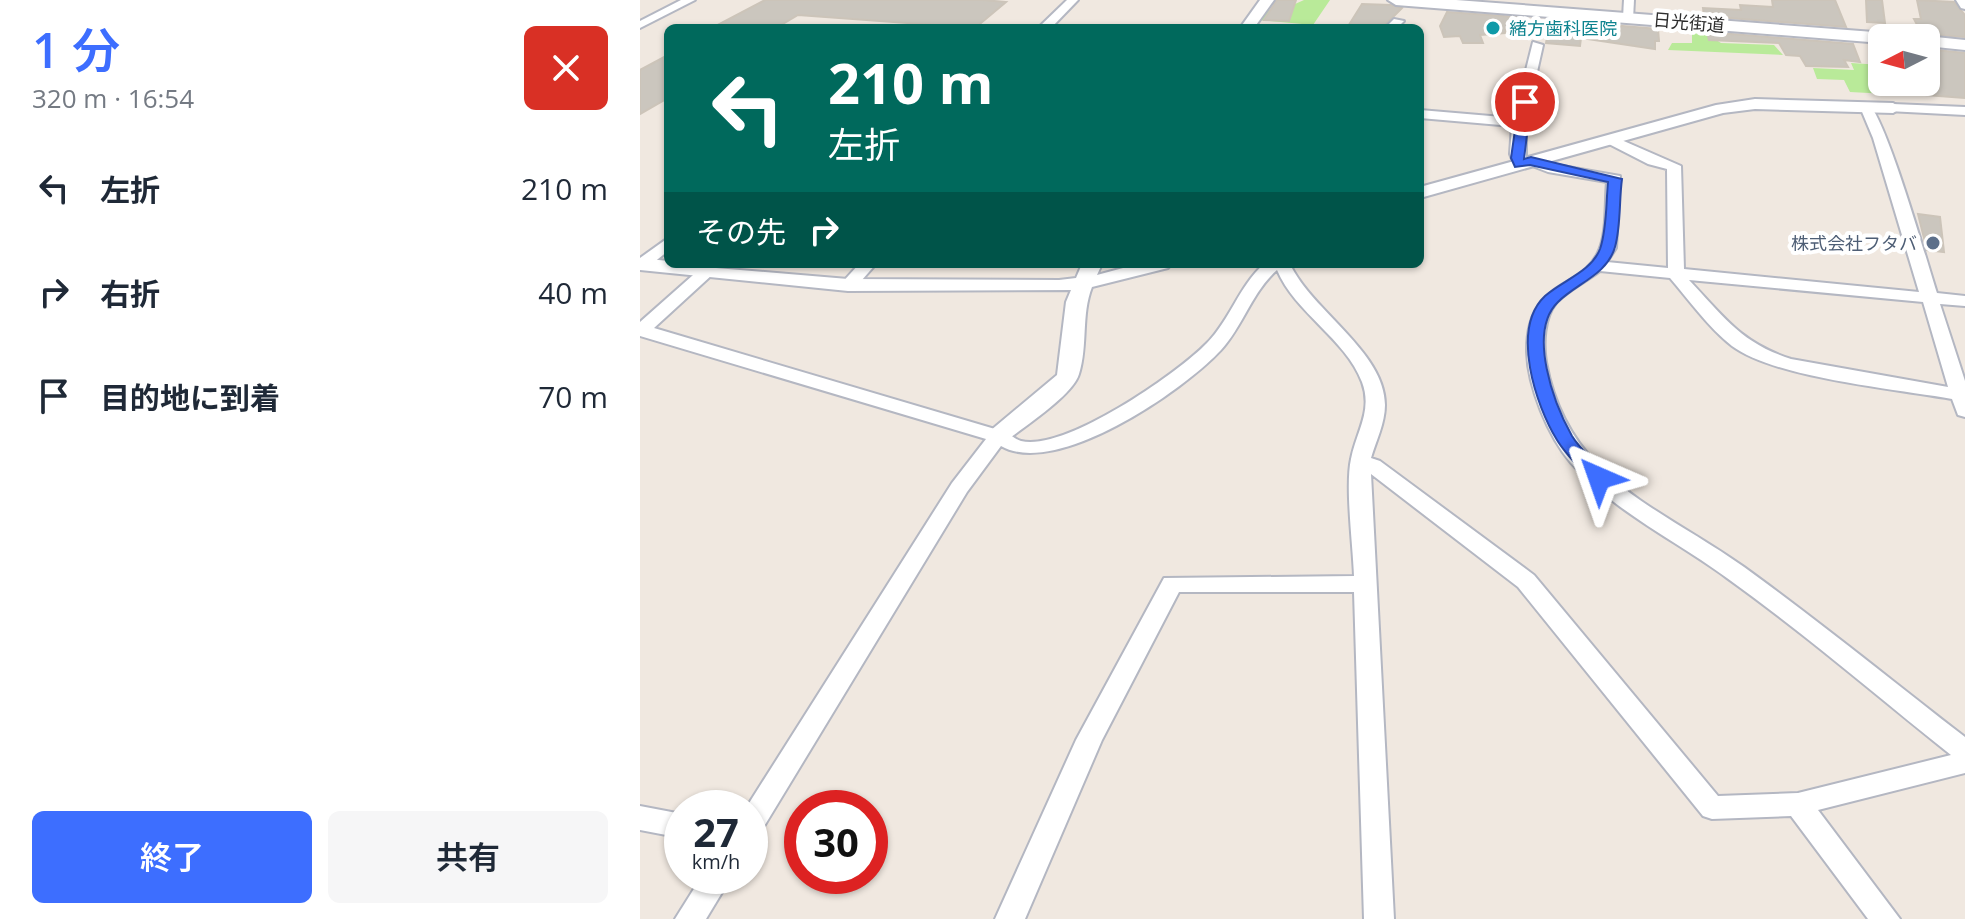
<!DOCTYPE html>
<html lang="ja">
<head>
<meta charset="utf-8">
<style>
	:root { --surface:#fff; --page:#f6f6f7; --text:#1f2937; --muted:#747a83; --accent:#3d6eff }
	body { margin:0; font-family:"Open Sans","Noto Sans JP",sans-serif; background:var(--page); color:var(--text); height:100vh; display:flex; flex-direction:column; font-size:30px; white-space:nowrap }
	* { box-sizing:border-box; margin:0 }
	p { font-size:26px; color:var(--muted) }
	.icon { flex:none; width:44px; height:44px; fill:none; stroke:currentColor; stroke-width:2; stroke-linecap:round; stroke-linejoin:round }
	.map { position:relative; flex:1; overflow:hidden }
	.sheet { display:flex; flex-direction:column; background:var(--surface); width:640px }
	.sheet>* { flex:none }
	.top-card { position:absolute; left:24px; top:24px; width:760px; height:244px; border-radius:12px; box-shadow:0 2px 6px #0004; background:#00695c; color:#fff; overflow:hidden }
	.needle { width:52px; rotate:264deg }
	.controls { position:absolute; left:1228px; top:24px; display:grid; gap:16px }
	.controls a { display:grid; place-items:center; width:72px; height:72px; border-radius:12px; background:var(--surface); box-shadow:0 2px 6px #0004; font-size:40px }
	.speed { position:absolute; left:24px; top:790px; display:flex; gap:16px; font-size:40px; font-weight:700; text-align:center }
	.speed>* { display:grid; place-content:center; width:104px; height:104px; border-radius:50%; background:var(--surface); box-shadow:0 2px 6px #0004; line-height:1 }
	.speed small { font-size:20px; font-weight:400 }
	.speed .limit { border:12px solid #d22; background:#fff; color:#111 }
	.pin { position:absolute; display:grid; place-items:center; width:68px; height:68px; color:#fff; margin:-34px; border:4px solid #fff; border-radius:50%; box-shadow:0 2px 8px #0007 }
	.me { position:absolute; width:88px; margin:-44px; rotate:317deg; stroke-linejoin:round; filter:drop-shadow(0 0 6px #0008) }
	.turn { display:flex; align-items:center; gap:28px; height:168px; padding:0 32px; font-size:36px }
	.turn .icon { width:104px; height:104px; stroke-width:2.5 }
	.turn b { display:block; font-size:56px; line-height:68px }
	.then { display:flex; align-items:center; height:76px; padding:0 32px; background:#0003; gap:16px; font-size:30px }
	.round { display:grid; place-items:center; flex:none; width:84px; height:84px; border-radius:12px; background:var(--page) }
	.headline { display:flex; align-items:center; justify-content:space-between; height:136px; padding:0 32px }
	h1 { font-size:48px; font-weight:600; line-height:60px; color:var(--accent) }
	.cta { display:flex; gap:16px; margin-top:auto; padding:16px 32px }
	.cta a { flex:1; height:92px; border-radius:12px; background:var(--accent); color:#fff; font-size:32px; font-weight:600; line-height:92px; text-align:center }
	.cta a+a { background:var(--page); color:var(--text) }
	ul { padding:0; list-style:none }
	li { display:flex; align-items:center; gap:24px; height:104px; padding:0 32px }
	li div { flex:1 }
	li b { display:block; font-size:30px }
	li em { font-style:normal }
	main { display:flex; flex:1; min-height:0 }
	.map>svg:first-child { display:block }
	.green { fill:#b9ea99 }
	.building { fill:#cbc6be; stroke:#ccc4b9; stroke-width:2 }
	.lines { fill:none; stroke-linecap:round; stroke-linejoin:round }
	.minor-casing { stroke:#b4b7c2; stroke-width:4 }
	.tertiary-casing { stroke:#b4b7c2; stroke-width:4 }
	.secondary-casing { stroke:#b4b7c2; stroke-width:4 }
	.minor { fill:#fff; fill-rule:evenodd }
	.tertiary { fill:#fff; fill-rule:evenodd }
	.secondary { fill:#fff; fill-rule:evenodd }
	.route { fill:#3d6eff; stroke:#2848a6; stroke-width:2 }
	.culture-dot { fill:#0f9aa8; stroke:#fff; stroke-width:3 }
	.service-dot { fill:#5c6f8a; stroke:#fff; stroke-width:3 }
	.labels { text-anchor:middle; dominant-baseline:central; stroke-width:8; stroke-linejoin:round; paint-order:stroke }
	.far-street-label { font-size:18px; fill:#2e2e2e; stroke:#fff }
	.far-culture-label { font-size:18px; fill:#0d838f; stroke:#fff; text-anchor:start }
	.far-service-label { font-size:18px; fill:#4e5e75; stroke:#fff; text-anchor:end }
</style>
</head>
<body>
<main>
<section class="sheet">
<div class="headline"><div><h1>1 分</h1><p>320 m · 16:54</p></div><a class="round" style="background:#d93025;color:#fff"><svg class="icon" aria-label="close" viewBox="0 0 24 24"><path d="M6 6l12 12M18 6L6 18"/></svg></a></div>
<ul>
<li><svg class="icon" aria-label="left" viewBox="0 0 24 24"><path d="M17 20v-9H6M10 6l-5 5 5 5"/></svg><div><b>左折</b></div><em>210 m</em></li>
<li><svg class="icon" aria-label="right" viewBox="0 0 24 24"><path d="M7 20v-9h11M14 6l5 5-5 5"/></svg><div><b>右折</b></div><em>40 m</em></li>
<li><svg class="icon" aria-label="arrive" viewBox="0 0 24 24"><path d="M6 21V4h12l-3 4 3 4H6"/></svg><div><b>目的地に到着</b></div><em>70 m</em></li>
</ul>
<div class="cta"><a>終了</a><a>共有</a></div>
</section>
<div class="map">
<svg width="1325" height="919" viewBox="0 0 1325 919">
	<rect width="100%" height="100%" fill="#f0e8e0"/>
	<g class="green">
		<path d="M664 0H690L673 25 618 20 628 10 646 8Z"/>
		<path d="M1052 29 1061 30 1081 43 1134 45 1143 55 1028 50 1032 43H1052Z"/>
		<path d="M1211 63 1242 65V82H1258L1266 95 1210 92 1204 80 1177 79 1173 68 1214 70Z"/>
	</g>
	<g class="building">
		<path d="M125 0H343L366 2 335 28 158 15 136 28H72Z"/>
		<path d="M637 0H656L649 21 624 20Z"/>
		<path d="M1132 0H1195L1206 27 1064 16 1063 8 1101 10 1100 5 1133 7Z"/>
		<path d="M1226 0H1242L1245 23 1227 22Z"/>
		<path d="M1277 0 1314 2 1325 15V37L1282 34 1274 19H1281Z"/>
		<path d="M722 4 751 5 762 8 742 28H707Z"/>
		<path d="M807 12 876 17 874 23 868 22 865 33 840 35 843 43H823L820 36 804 37 800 26Z"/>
		<path d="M910 20 1018 29 1019 41H1015V49L941 38 940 46 906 43Z"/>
		<path d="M1067 32 1213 44 1220 62 1204 60 1208 67 1166 66 1160 56 1146 55 1139 43 1069 40Z"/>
		<path d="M1286 49 1325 53V98L1286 95Z"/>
		<path d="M28 55V98L0 114V70Z"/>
		<path d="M1278 214 1300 217 1304 252 1287 250Z"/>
	</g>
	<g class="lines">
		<g class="minor-casing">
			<g id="minor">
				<path d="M41 0H55L0 28V21Z"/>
				<path d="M427 0H438L411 28H398Z"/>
				<path d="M984 0H994L993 19 983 17Z"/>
				<path d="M1316 0H1325V9L1321 8Z"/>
				<path d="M754 19 764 21 757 28H745Z"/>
				<path d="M893 42 903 45 886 121V159L891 157 911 164 980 176 976 248 967 262 1028 268 1027 169 1008 164 965 142 963 139 970 135 1041 166 1044 269 1279 292 1233 138 1220 107 1227 103C1244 110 1288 266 1297 293L1325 296V306L1300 304 1325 381V417L1318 415 1312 399C1256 389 1135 378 1092 346 1069 328 1049 300 1030 278L960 271C947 281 927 291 916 303 904 318 903 344 906 362 927 479 1018 506 1104 567 1179 621 1251 680 1325 737V773L1178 810 1260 919H1228L1151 816 1072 819 1063 816 878 587 731 474 754 919H724L714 592H539L462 740 385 919H355L436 740 524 578 714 576C713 546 705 486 711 459 716 432 733 411 722 382 705 338 656 314 637 270 612 292 603 326 581 350 543 391 416 478 361 446L327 492 120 833 110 837V808H106L312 483 346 439 0 336V322L61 268 67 266 75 271 73 274 14 328 365 432C370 434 376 440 381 441 424 452 537 374 567 343 590 320 599 286 624 264H650C672 311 745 352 745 405 745 423 736 441 731 458L740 461 894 575 1078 796 1158 793 1311 755C1237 696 1164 633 1087 578 1035 540 975 512 931 463 908 436 888 387 887 352 886 276 944 292 960 248 967 229 965 202 967 182L908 172 887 164 875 167 870 154 872 126 780 118V110L874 118ZM1049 280 1283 302 1308 387 1151 359C1101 343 1084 317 1049 280Z"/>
				<path d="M1253 104 1325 107V115L1248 111V105Z"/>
				<path d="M28 238V251L8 267 0 268V258Z"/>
				<path d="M219 264H236L214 289H202L200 285Z"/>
				<path d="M0 806 42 814V838L0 830Z"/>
				<path d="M62 876H92L66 919H35Z"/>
			</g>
		</g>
		<g class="tertiary-casing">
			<g id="tertiary">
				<path d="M620 0H634L614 28H600Z"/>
				<path d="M1115 99 1253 103 1261 108 1253 113 1115 109 1083 113 780 198V187L1076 105Z"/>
				<path d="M0 258 28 261V264L208 279 419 280 436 278 442 264H462L457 275 498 264H531L528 268 452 287C441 315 448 346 439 374 433 395 385 426 366 441H350L346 436 350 431 417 375 426 302 431 290 208 291 0 270Z"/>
			</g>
		</g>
		<g class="secondary-casing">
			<g id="secondary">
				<path d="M748 0H816L1247 33 1255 38H1242V43L756 5Z"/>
				<path d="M1286 36 1325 40V50L1286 46V38H1280Z"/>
			</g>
		</g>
		<use href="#minor" class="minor"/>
		<use href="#tertiary" class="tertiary"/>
		<use href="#secondary" class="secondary"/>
	</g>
	<path class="route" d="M885 98 891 102 884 159 891 157 982 179C979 200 981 226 975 247 967 275 937 283 918 302 887 332 914 404 932 436 941 451 958 463 968 478L959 484 952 482C941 469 926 455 917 440 896 406 870 329 905 296 923 280 951 272 960 249 967 229 966 202 968 182L890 165 875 167 871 158 879 102Z"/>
	<circle class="culture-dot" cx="853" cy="28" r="8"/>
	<circle class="service-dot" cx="1293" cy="243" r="8"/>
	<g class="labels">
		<g class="far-street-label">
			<text transform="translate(1049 22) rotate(5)">日光街道</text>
		</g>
		<g class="far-culture-label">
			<text x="869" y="28">緒方歯科医院</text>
		</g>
		<g class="far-service-label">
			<text x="1277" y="243">株式会社フタバ</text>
		</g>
	</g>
</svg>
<div class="controls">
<a><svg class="needle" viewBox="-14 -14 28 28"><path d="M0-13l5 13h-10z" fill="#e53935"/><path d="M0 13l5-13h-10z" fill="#747a83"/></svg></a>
</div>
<div class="speed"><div>27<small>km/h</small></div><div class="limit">30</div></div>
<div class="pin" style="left:885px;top:102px;background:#d93025"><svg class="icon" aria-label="arrive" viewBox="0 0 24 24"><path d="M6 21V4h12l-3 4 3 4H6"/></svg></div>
<svg class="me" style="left:959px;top:478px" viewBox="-20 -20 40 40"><path d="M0-17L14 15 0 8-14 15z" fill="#3d6eff" stroke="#fff" stroke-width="4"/></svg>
<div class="top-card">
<div class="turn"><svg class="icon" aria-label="left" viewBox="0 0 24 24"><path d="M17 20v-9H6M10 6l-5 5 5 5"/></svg><div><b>210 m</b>左折</div></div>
<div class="then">その先<svg class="icon" aria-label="right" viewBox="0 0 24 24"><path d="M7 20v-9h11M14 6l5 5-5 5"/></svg></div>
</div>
</div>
</main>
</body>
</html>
